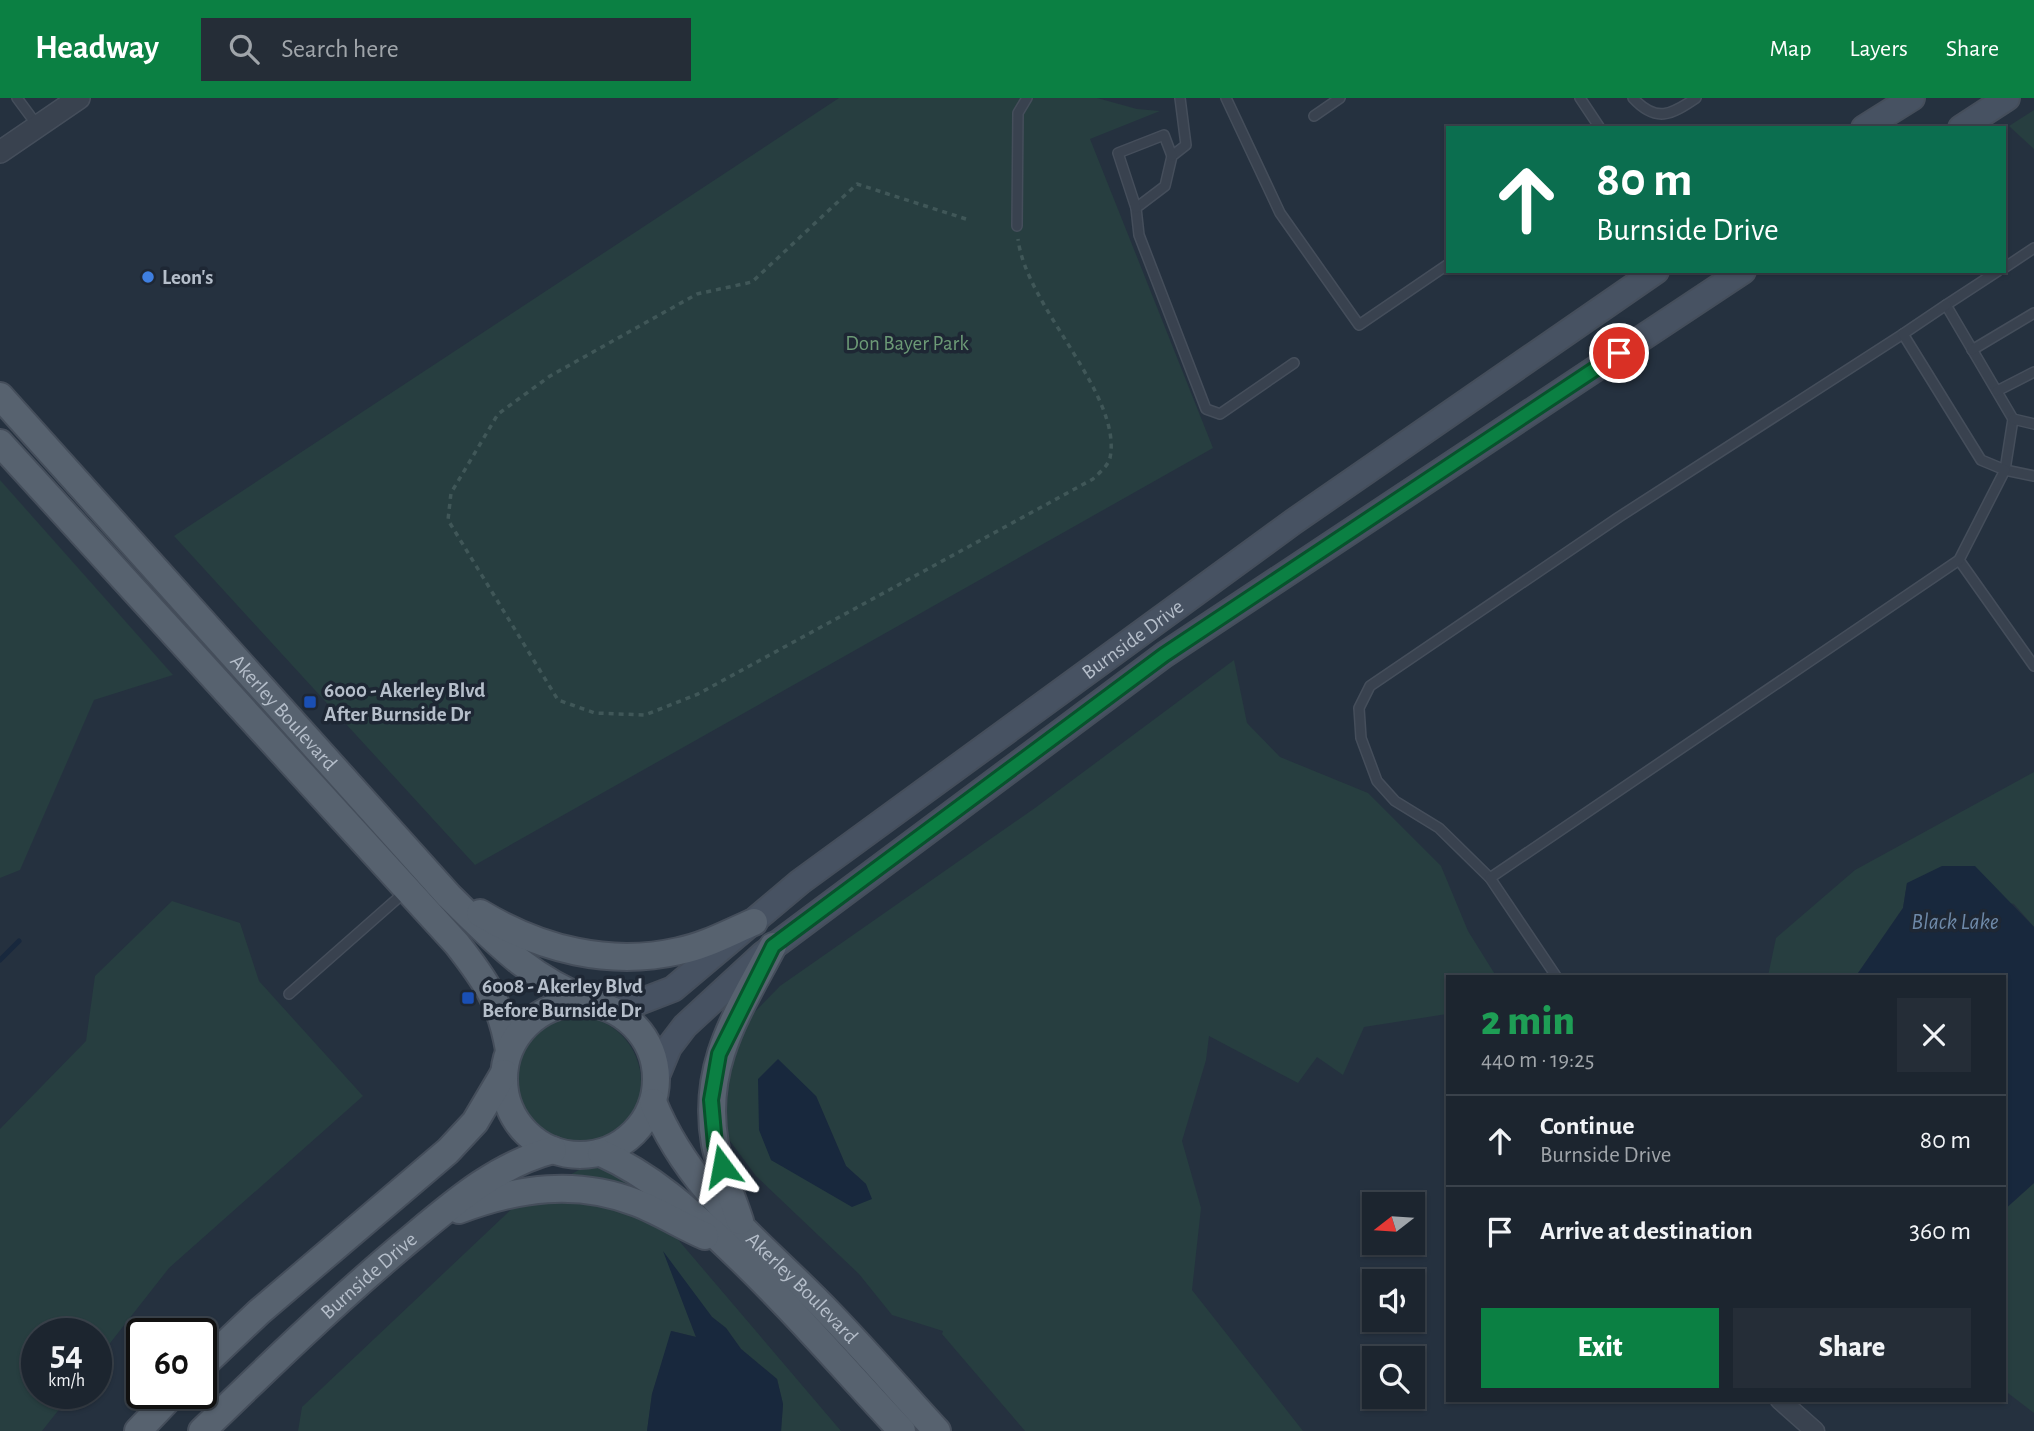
<!DOCTYPE html>
<html lang="en">
<head>
<meta charset="utf-8">
<style>
	:root { --surface:#1c252f; --page:#252d37; --text:#f1f3f6; --muted:#a0a5aa; --line:#3a424b; --accent:#0b8043 }
	body { margin:0; font-family:"Alegreya Sans",sans-serif; background:var(--page); color:var(--text); height:100vh; display:flex; flex-direction:column; font-size:26px; white-space:nowrap }
	* { box-sizing:border-box; margin:0 }
	p { font-size:23px; color:var(--muted) }
	.icon { flex:none; width:38px; height:38px; fill:none; stroke:currentColor; stroke-width:2; stroke-linecap:round; stroke-linejoin:round }
	.map { position:relative; flex:1; overflow:hidden }
	.details { position:absolute; left:1446px; top:877px; width:560px; height:427px; display:flex; flex-direction:column; background:var(--surface); border-radius:0px; box-shadow:0 2px 5px #0004,0 0 0 2px var(--line) }
	.details>* { flex:none }
	.banner { position:absolute; left:1446px; top:28px; width:560px; height:147px; border-radius:0px; box-shadow:0 2px 5px #0004,0 0 0 2px var(--line); background:#0b6e4f; color:#fff; overflow:hidden }
	.needle { width:46px; rotate:253deg }
	.fabs { position:absolute; left:1362px; top:1094px; display:grid; gap:14px }
	.fabs a { display:grid; place-items:center; width:63px; height:63px; border-radius:0px; background:var(--surface); box-shadow:0 2px 5px #0004,0 0 0 2px var(--line); font-size:35px }
	.speed { position:absolute; left:21px; top:1220px; display:flex; gap:14px; font-size:35px; font-weight:700; text-align:center }
	.speed>* { display:grid; place-content:center; width:91px; height:91px; border-radius:50%; background:var(--surface); box-shadow:0 2px 5px #0004,0 0 0 2px var(--line); line-height:1 }
	.speed small { font-size:18px; font-weight:400 }
	.speed .limit { border:4px solid #111; border-radius:10px; background:#fff; color:#111 }
	.pin { position:absolute; display:grid; place-items:center; width:60px; height:60px; color:#fff; margin:-30px; border:4px solid #fff; border-radius:50%; box-shadow:0 2px 7px #0007 }
	.me { position:absolute; width:77px; margin:-38px; rotate:347deg; stroke-linejoin:round; filter:drop-shadow(0 0 5px #0008) }
	.turn { display:flex; align-items:center; gap:24px; height:147px; padding:0 35px; font-size:32px }
	.turn .icon { width:91px; height:91px; stroke-width:2.5 }
	.turn b { display:block; font-size:49px; line-height:60px }
	.round { display:grid; place-items:center; flex:none; width:74px; height:74px; border-radius:0px; background:var(--page) }
	.headline { display:flex; align-items:center; justify-content:space-between; height:119px; padding:0 35px }
	h1 { font-size:42px; font-weight:800; line-height:52px; color:#1e9e55 }
	.action { display:flex; gap:14px; margin-top:auto; padding:14px 35px }
	.action a { flex:1; height:80px; border-radius:0px; background:var(--accent); color:#fff; font-size:28px; font-weight:800; line-height:80px; text-align:center }
	.action a+a { background:var(--page); color:var(--text) }
	ul { padding:0; list-style:none }
	li { display:flex; align-items:center; gap:21px; height:91px; padding:0 35px; border-top:2px solid var(--line) }
	li div { flex:1 }
	li b { display:block; font-size:26px }
	li em { font-style:normal }
	header { display:flex; align-items:center; gap:42px; box-sizing:border-box; height:98px; padding:0 35px; background:var(--accent); color:#fff }
	header strong { font-size:33px }
	nav { display:flex; gap:38px; margin-inline-start:auto; font-size:24px }
	.search { width:490px; height:63px; background:var(--page); display:flex; align-items:center; gap:18px; box-sizing:border-box; padding:0 24px; border-radius:0px; color:var(--muted); font-size:26px }
	.map>svg:first-child { display:block }
	.green { fill:#273e40; fill-rule:evenodd }
	.water { fill:#18283d }
	.lines { fill:none; stroke-linecap:round; stroke-linejoin:round }
	.stream { stroke:#18283d; stroke-width:5 }
	.service-casing { stroke:#454e5b; stroke-width:12 }
	.minor-casing { stroke:#454e5b; stroke-width:21 }
	.tertiary-casing { stroke:#454e5b; stroke-width:24 }
	.secondary-casing { stroke:#454e5b; stroke-width:28 }
	.primary-casing { stroke:#454e5b; stroke-width:30 }
	.path { stroke:#405758; stroke-width:3.5; stroke-dasharray:5 5; stroke-linecap:butt }
	.service { stroke:#39424f; stroke-width:9 }
	.minor { stroke:#39424f; stroke-width:18 }
	.tertiary { stroke:#39424f; stroke-width:21 }
	.secondary { stroke:#475262; stroke-width:24 }
	.primary { stroke:#57626f; stroke-width:26 }
	.route-casing { stroke:#07532c; stroke-width:18 }
	.route { stroke:#0b8043; stroke-width:12 }
	.shop-dot { fill:#3f7fe0; stroke:#1e2734; stroke-width:2.5 }
	.transit-dot { fill:#1a4fb4; stroke:#1e2734; stroke-width:2.5 }
	.labels { text-anchor:middle; dominant-baseline:central; stroke-width:7; stroke-linejoin:round; paint-order:stroke }
	.poi-label { font-size:21px; font-weight:bold; fill:#b5beca; stroke:#1e2734; text-anchor:start }
	.park-label { font-size:21px; fill:#6c9a76; stroke:#1e2734 }
	.street-label { font-size:21px; fill:#b5beca; stroke:#1e2734 }
	.water-label { font-size:23px; font-style:italic; fill:#6e89a8; stroke:#1e2734 }
</style>
</head>
<body>
<header>
<strong>Headway</strong>
<div class="search"><svg class="icon" aria-label="search" viewBox="0 0 24 24"><circle cx="10" cy="10" r="6"/><path d="M15 15l6 6"/></svg>Search here</div>
<nav><a>Map</a><a>Layers</a><a>Share</a></nav>
</header>
<div class="map">
<svg width="2034" height="1333" viewBox="0 0 2034 1333">
	<rect width="100%" height="100%" fill="#25313f"/>
	<g class="green">
		<path d="M839 0H1097L1137 11 1160 13 1090 41 1213 350 475 767 174 438Z"/>
		<path d="M2034 12V51L2009 28Z"/>
		<path d="M0 382 173 577 94 602 20 772 0 780Z"/>
		<path d="M1234 562 1247 625 1280 659 1368 695 1441 768 1468 833 1496 878H1447V916L1364 929 1343 977 1317 959 1298 985 1209 938 1206 962 1182 1043 1201 1110 1192 1192 1303 1333H1025L942 1236 943 1233 892 1217 859 1176 756 1078 707 1012 714 956 780 888 1035 710ZM816 998 846 1068 866 1086 804 1079 771 1062Z"/>
		<path d="M2034 674V829L2014 806 1907 785 1903 810 1856 878H1768L1776 840 1855 772Z"/>
		<path d="M172 803 240 825 259 883 363 998 169 1170 96 1263V1236H37V1295H72L42 1333H0V1031L86 943 95 878Z"/>
		<circle cx="575" cy="984" r="66"/>
		<path d="M606 1057 841 1333H781L783 1306 777 1281 741 1251 726 1230 712 1219 665 1157 696 1239 672 1233 652 1296 647 1333H298L302 1309 517 1106Z"/>
		<path d="M2034 1085V1315L2004 1292V1112Z"/>
	</g>
	<g class="water">
		<path d="M1942 768H1975L2034 829V1085L2004 1112V878H1856L1903 810 1907 785Z"/>
		<path d="M778 961 816 998 846 1068 866 1086 872 1101 852 1109 771 1062 759 1032 758 981Z"/>
		<path d="M663 1153 712 1219 726 1230 741 1251 777 1281 783 1306 781 1333H647L652 1296 671 1233 696 1239Z"/>
	</g>
	<g class="lines">
		<path class="stream" d="M0 862 19 843"/>
		<g class="service-casing">
			<g id="service">
				<path d="M17 0 37 27"/>
				<path d="M1180 0 1186 47 1172 58 1165 88 1136 110 1139 137 1206 311 1220 316 1294 265"/>
				<path d="M1226 0 1280 115 1359 227 1447 167"/>
				<path d="M1580 0 1600 30"/>
				<path d="M1633 0C1656 25 1671 17 1696 0"/>
				<path d="M1314 18 1340 0"/>
				<path d="M1136 110 1118 55 1164 37 1172 58"/>
				<path d="M1017 128 1018 15 1027 0"/>
				<path d="M2004 170 2034 150"/>
				<path d="M1998 173 1946 207 2013 321 2005 372 2034 378"/>
				<path d="M1972 252 2034 215"/>
				<path d="M1997 293 2034 274"/>
				<path d="M2013 321 2034 326"/>
				<path d="M1959 462 2034 568"/>
				<path d="M1490 780 1439 730 1395 703 1377 683 1361 640 1359 610 1370 588 1619 419 1903 236"/>
				<path d="M1556 878 1490 780 1959 462 2005 372 1981 362 1903 236 1946 207"/>
				<path d="M289 896 406 793"/>
			</g>
		</g>
		<g class="minor-casing">
			<path id="minor" d="M1780 1302 1815 1333"/>
		</g>
		<g class="tertiary-casing">
			<path id="tertiary" d="M0 54 79 0"/>
		</g>
		<g class="secondary-casing">
			<g id="secondary">
				<path d="M1864 30 1912 0"/>
				<path d="M1961 30 2007 0"/>
				<path id="s1" d="M616 913 673 891 800 784 1293 424 1656 173"/>
				<path d="M657 978 669 949 685 928 762 857 1164 557 1743 173"/>
			</g>
		</g>
		<g class="primary-casing">
			<g id="primary">
				<path id="s2" d="M0 298 449 798C497 845 528 879 591 904"/>
				<path d="M0 345 457 846C486 883 501 905 509 952"/>
				<path d="M480 815C540 851 609 869 679 853 705 848 730 834 754 824"/>
				<circle cx="580" cy="981" r="76"/>
				<path id="s3" d="M653 1004C690 1095 763 1146 829 1215 866 1253 901 1294 937 1333"/>
				<path d="M601 1055C652 1078 689 1112 729 1150 790 1208 845 1272 902 1333"/>
				<path d="M459 1112C518 1090 576 1081 637 1105 660 1114 682 1128 705 1138"/>
				<path d="M740 1123C732 1098 720 1072 715 1046 701 967 738 915 773 848"/>
				<path d="M201 1269 259 1214 448 1053 475 1024 504 975"/>
				<path d="M138 1333 174 1295"/>
				<path id="s4" d="M202 1333C267 1270 332 1207 402 1148 449 1109 493 1068 553 1052"/>
			</g>
		</g>
		<path class="path" d="M966 121 857 86 752 184 697 196 550 278 498 316 451 395 448 422 558 602 595 615 645 617 698 596 1093 381C1099 375 1108 368 1110 360 1123 297 1026 209 1018 141"/>
		<use href="#service" class="service"/>
		<use href="#minor" class="minor"/>
		<use href="#tertiary" class="tertiary"/>
		<use href="#secondary" class="secondary"/>
		<use href="#primary" class="primary"/>
	</g>
	<g class="lines">
		<g class="route-casing">
			<path id="route" d="M722 1068 715 1047 711 1002 719 956 773 848 1164 557 1619 255"/>
		</g>
		<use href="#route" class="route"/>
	</g>
	<circle class="shop-dot" cx="148" cy="179" r="7"/>
	<g class="transit-dot">
		<rect x="303" y="597" width="14" height="14" rx="3.5"/>
		<rect x="461" y="893" width="14" height="14" rx="3.5"/>
	</g>
	<g class="labels">
		<g class="poi-label">
			<text x="162" y="179">Leon's</text>
			<text x="324" y="592">6000 - Akerley Blvd<tspan x="324" dy="24">After Burnside Dr</tspan></text>
			<text x="482" y="888">6008 - Akerley Blvd<tspan x="482" dy="24">Before Burnside Dr</tspan></text>
		</g>
		<g class="park-label">
			<text x="907" y="245">Don Bayer Park</text>
		</g>
		<g class="street-label">
			<text stroke="none"><textPath href="#s1" startOffset="639">Burnside Drive</textPath></text>
			<text stroke="none"><textPath href="#s2" startOffset="425">Akerley Boulevard</textPath></text>
			<text stroke="none"><textPath href="#s4" startOffset="228">Burnside Drive</textPath></text>
			<text stroke="none"><textPath href="#s3" startOffset="240">Akerley Boulevard</textPath></text>
		</g>
		<g class="water-label">
			<text x="1955" y="824">Black Lake</text>
		</g>
	</g>
</svg>
<div class="fabs">
<a><svg class="needle" viewBox="-14 -14 28 28"><path d="M0-13l5 13h-10z" fill="#e53935"/><path d="M0 13l5-13h-10z" fill="#a0a5aa"/></svg></a>
<a><svg class="icon" aria-label="sound" viewBox="0 0 24 24"><path d="M4 9h4l5-4v14l-5-4H4zM17 9q2 3 0 6"/></svg></a>
<a><svg class="icon" aria-label="search" viewBox="0 0 24 24"><circle cx="10" cy="10" r="6"/><path d="M15 15l6 6"/></svg></a>
</div>
<div class="speed"><div>54<small>km/h</small></div><div class="limit">60</div></div>
<div class="pin" style="left:1619px;top:255px;background:#d93025"><svg class="icon" aria-label="arrive" viewBox="0 0 24 24"><path d="M6 21V4h12l-3 4 3 4H6"/></svg></div>
<svg class="me" style="left:722px;top:1068px" viewBox="-20 -20 40 40"><path d="M0-17L14 15 0 8-14 15z" fill="#0b8043" stroke="#fff" stroke-width="4"/></svg>
<div class="banner">
<div class="turn"><svg class="icon" aria-label="ahead" viewBox="0 0 24 24"><path d="M12 20V5M6 11l6-6 6 6"/></svg><div><b>80 m</b>Burnside Drive</div></div>
</div>
<section class="details">
<div class="headline"><div><h1>2 min</h1><p>440 m · 19:25</p></div><a class="round"><svg class="icon" aria-label="close" viewBox="0 0 24 24"><path d="M6 6l12 12M18 6L6 18"/></svg></a></div>
<ul>
<li><svg class="icon" aria-label="ahead" viewBox="0 0 24 24"><path d="M12 20V5M6 11l6-6 6 6"/></svg><div><b>Continue</b><p>Burnside Drive</p></div><em>80 m</em></li>
<li><svg class="icon" aria-label="arrive" viewBox="0 0 24 24"><path d="M6 21V4h12l-3 4 3 4H6"/></svg><div><b>Arrive at destination</b></div><em>360 m</em></li>
</ul>
<div class="action"><a>Exit</a><a>Share</a></div>
</section>
</div>
</body>
</html>
